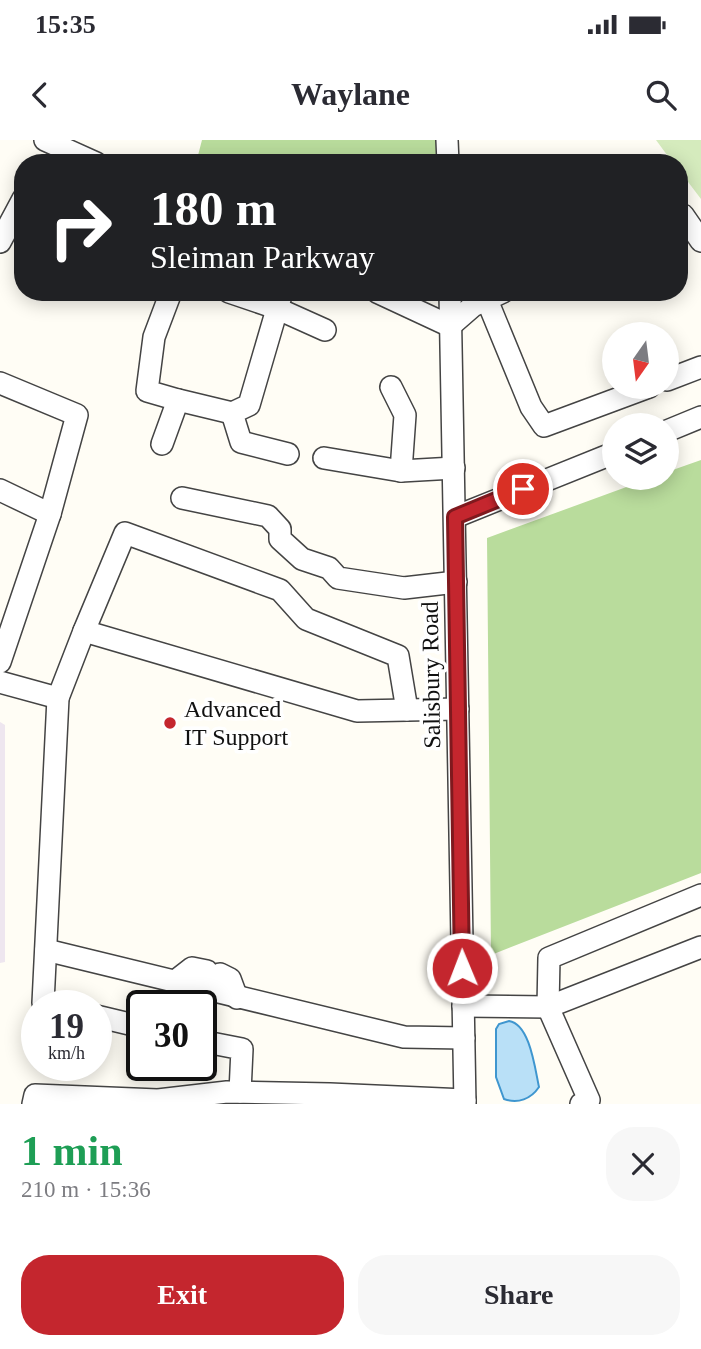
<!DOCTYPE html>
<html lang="en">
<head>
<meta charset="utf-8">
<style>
	:root { --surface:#fff; --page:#f7f7f7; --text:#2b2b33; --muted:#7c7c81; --accent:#c4262e }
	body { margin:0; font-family:"Times New Roman",serif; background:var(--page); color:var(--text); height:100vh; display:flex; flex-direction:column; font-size:26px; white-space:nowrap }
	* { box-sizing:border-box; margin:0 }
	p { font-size:23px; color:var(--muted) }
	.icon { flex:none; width:38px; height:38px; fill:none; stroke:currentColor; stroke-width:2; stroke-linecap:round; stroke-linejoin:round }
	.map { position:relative; height:964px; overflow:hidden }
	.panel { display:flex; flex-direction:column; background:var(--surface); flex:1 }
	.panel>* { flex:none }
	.hud { position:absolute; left:14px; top:14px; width:674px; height:147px; border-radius:28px; box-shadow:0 4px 18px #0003; background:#202124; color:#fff; overflow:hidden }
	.needle { width:46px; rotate:194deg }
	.controls { position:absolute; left:602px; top:182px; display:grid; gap:14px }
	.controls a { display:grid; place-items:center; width:77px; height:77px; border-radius:50%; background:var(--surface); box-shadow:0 4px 18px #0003; font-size:35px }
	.speed { position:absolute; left:21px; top:850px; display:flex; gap:14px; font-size:35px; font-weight:700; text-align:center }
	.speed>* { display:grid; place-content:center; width:91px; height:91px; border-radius:50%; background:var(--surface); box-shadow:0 4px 18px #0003; line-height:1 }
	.speed small { font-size:18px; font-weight:400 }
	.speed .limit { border:4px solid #111; border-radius:10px; background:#fff; color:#111 }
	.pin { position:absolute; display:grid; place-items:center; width:60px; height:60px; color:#fff; margin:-30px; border:4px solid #fff; border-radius:50%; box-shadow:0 2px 7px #0007 }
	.me { position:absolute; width:77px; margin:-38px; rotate:359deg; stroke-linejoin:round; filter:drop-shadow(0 0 5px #0008) }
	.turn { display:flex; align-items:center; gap:24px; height:147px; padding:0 21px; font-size:32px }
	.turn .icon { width:91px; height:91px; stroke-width:2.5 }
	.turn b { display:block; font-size:49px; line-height:60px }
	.round { display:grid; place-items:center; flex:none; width:74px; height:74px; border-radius:28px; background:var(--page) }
	.summary { display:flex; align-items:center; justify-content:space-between; height:119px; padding:0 21px }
	h1 { font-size:42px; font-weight:700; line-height:52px; color:#1e9e55 }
	.primary-button { display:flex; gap:14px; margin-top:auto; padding:14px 21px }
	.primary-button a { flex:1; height:80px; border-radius:28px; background:var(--accent); color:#fff; font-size:28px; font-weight:700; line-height:80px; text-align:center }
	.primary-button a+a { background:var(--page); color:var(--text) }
	.status { display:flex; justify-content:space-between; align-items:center; height:49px; padding:0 35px; background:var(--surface); direction:ltr }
	.status svg { height:19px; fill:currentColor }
	header { display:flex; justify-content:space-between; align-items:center; height:91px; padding:0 21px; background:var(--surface); font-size:32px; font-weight:700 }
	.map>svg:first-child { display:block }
	.industrial { fill:#eee6ef }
	.green { fill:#d5ebbd }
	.forest { fill:#b9dc9c }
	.water { fill:#b9e0f7; stroke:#3f96cf; stroke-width:2 }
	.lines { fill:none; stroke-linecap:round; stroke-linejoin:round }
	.minor-casing { stroke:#444; stroke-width:24 }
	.minor { stroke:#fff; stroke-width:21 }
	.route-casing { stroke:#7f191e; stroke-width:18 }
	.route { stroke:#c4262e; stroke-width:12 }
	.poi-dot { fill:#c4262e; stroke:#fff; stroke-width:2.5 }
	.labels { text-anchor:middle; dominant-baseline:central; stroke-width:7; stroke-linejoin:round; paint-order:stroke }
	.street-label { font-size:24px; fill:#111; stroke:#fff }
	.poi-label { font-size:24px; fill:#111; stroke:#fff; text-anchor:start }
</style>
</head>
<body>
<div class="status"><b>15:35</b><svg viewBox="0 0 49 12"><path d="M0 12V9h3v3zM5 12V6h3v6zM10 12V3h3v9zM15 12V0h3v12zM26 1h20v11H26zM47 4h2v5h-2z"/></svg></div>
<header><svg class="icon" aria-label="back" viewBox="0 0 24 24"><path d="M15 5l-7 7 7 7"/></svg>Waylane<svg class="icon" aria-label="search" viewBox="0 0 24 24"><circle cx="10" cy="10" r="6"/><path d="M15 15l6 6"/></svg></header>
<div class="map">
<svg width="701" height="964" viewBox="0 0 701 964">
	<rect width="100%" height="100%" fill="#fffdf5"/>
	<path class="industrial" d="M0 582 5 585V822L0 823Z"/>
	<path class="green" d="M656 0H701V59L679 30V23H673Z"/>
	<g class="forest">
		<path d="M202 0H436L437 23H380L373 19 350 18 348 23H196Z"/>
		<path d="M701 320V733L491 815 487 398 651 338H667V332Z"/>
	</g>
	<path class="water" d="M509 881C530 884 535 929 539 947 531 959 518 964 504 959L496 937V889L499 884Z"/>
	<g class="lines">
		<g class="minor-casing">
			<g id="minor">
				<path d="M45 0 96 23"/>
				<path d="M447 0 448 23"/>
				<path d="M679 77 683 75 701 101"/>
				<path d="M0 102 23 59"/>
				<path d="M229 152 276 168 325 190"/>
				<path d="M282 152 249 265 232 273 241 302 288 314"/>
				<path d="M377 152 450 186"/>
				<path d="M450 152 465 964"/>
				<path d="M487 160 531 267 544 286 649 247"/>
				<path d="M450 186 473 166 503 152"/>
				<path d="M667 240 701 227"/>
				<path d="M0 243 77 275 50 374"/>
				<path d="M391 247 405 275 401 331"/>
				<path d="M178 260 232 273"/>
				<path d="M667 291 701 277"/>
				<path d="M162 304 178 260 147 251 154 197 171 152"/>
				<path d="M324 318 401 331 454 328"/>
				<path d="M0 350 50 374 0 522"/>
				<path d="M182 358 268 376 280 389V399L302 419 329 428 338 438 404 448 456 442"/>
				<path d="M455 377 614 313"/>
				<path d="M84 491 125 393 280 450 306 479 398 516 407 570"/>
				<path d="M0 542 58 558"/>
				<path d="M46 810 404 897 464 898"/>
				<path d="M220 834 230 839 237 858"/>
				<path d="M174 842 192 828 207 831"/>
				<path d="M56 866 43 863 58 558 84 491 357 571 458 569"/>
				<path d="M463 866 548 867 701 807"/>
				<path d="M96 876 142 887"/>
				<path d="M201 901 242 909 240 952"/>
				<path d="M33 964 35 955 158 960 227 952 330 954 465 960"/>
				<path d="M581 964 589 960 548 867 549 818 701 755"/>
			</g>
		</g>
		<use href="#minor" class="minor"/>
	</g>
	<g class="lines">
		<g class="route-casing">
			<path id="route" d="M462 828 455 377 523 349"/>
		</g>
		<use href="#route" class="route"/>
	</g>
	<circle class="poi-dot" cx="170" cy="583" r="7"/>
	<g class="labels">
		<g class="street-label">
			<text transform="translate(431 535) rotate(-91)">Salisbury Road</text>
		</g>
		<g class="poi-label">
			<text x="184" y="569">Advanced<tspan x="184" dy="28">IT Support</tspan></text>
		</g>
	</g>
</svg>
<div class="controls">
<a><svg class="needle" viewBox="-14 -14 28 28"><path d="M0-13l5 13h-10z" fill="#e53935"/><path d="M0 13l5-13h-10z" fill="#7c7c81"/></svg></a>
<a><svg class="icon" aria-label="layers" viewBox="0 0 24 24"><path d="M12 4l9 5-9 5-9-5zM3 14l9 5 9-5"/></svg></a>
</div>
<div class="speed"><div>19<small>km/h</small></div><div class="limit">30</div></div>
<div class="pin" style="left:523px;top:349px;background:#d93025"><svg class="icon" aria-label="arrive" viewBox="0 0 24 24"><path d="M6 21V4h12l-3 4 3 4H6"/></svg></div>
<svg class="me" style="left:462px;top:828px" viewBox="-20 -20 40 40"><circle r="17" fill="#c4262e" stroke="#fff" stroke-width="3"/><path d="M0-11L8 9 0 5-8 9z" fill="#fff"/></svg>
<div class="hud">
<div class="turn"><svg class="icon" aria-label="right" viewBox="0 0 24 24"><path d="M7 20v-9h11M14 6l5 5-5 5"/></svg><div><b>180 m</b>Sleiman Parkway</div></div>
</div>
</div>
<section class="panel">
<div class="summary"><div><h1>1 min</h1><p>210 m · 15:36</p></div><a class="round"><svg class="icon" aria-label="close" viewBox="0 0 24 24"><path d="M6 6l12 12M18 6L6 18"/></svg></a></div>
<div class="primary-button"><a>Exit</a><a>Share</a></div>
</section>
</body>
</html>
